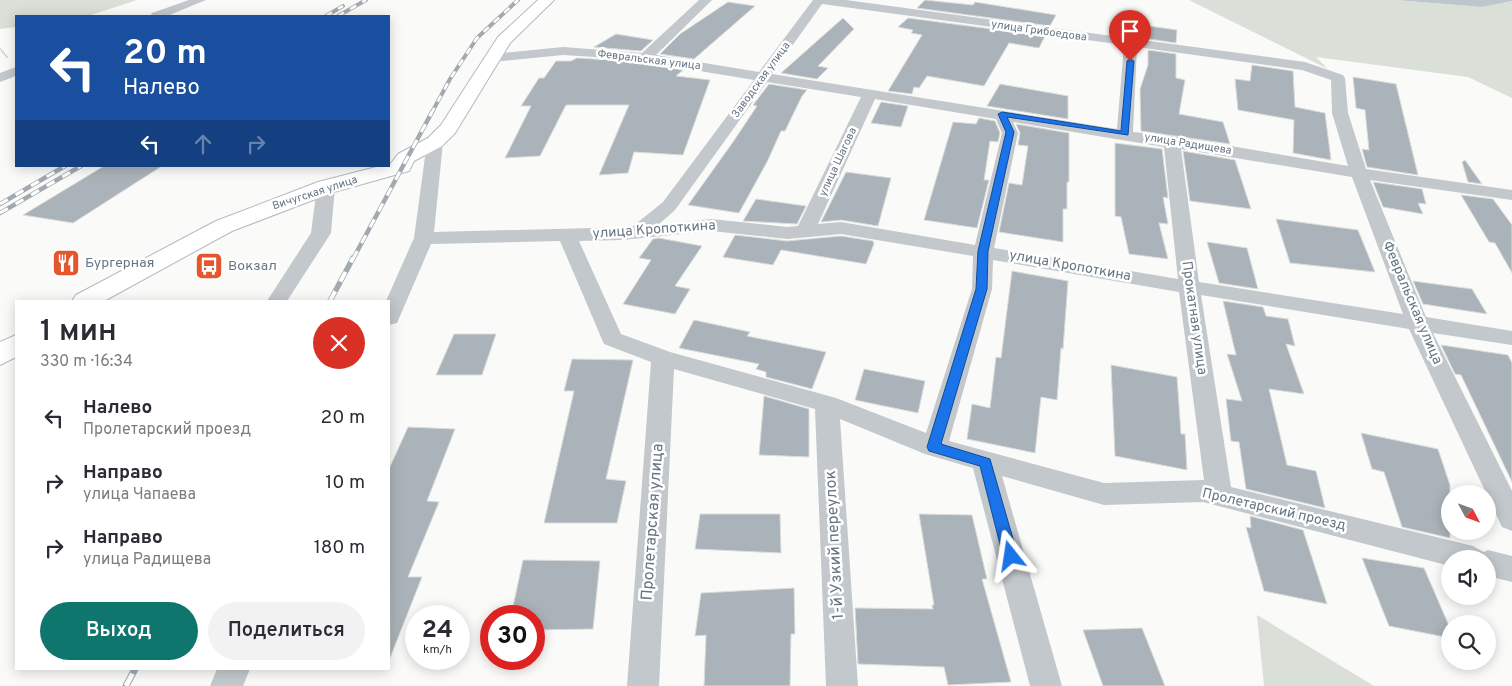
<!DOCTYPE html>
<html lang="ru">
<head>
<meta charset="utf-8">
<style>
	:root { --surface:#fff; --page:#f2f2f3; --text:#2b2b33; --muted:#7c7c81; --accent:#0f766e }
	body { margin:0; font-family:Overpass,sans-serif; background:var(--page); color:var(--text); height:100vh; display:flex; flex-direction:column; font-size:19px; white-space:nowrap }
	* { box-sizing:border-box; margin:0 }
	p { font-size:16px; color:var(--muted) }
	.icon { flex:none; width:28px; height:28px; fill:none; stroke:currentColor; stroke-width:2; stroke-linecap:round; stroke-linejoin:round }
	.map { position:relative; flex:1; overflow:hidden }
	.side { position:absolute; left:15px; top:300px; width:375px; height:370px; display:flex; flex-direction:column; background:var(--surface); border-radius:0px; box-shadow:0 2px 12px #0003 }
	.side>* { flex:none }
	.guide { position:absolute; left:15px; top:15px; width:375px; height:152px; border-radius:0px; box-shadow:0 2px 12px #0003; background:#1a4fa0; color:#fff; overflow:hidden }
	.needle { width:32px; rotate:131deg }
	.fabs { position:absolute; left:1441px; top:485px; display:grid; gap:10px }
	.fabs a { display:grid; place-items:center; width:55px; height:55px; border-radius:50%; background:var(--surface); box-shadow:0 2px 12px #0003; font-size:25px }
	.speed { position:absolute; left:405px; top:605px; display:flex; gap:10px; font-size:25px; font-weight:700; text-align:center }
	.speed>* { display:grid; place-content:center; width:65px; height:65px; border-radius:50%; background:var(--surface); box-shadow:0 2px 12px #0003; line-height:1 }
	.speed small { font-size:12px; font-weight:400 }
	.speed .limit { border:8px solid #d22; background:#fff; color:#111 }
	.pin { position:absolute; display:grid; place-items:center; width:42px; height:42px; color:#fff; margin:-51px -21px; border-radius:50% 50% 50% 0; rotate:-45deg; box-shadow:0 0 5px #0007 }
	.pin .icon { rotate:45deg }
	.me { position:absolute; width:55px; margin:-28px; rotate:345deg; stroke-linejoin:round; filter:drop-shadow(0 0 4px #0008) }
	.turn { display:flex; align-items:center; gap:18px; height:105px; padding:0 25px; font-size:22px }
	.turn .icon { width:65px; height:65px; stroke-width:2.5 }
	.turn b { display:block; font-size:35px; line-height:42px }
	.lanes { display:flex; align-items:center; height:48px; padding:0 25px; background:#0003; justify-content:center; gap:25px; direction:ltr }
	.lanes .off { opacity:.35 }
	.round { display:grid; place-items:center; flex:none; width:52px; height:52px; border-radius:26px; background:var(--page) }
	.headline { display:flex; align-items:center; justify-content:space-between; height:85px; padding:0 25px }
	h1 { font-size:30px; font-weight:600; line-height:38px }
	.button { display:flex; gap:10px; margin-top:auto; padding:10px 25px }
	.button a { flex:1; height:58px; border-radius:30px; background:var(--accent); color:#fff; font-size:20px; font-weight:600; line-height:58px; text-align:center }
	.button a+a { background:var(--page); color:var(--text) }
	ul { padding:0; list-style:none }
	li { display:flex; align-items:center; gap:15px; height:65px; padding:0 25px }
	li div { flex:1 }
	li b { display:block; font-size:19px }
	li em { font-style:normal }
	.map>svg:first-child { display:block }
	.green { fill:#dadfd7 }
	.water { fill:#bbc7cb }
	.building { fill:#aab3b9; stroke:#dcdcda }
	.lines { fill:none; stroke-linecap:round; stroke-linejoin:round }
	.secondary-casing { stroke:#b3babf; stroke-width:2 }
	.path { stroke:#bbbfc2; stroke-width:2; stroke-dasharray:1 1; stroke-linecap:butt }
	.street { fill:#c3c8cc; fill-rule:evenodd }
	.secondary { fill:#fff; fill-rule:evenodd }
	.rail-far3-casing { stroke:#a2aab0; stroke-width:4 }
	.rail-far2-casing { stroke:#a2aab0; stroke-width:4.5 }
	.rail-far1-casing { stroke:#a2aab0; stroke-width:5.5 }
	.rail-casing { stroke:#a2aab0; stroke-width:7 }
	.rail-far3 { stroke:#fff; stroke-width:2.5; stroke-dasharray:7; stroke-linecap:butt }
	.rail-far2 { stroke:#fff; stroke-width:3; stroke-dasharray:9; stroke-linecap:butt }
	.rail-far1 { stroke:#fff; stroke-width:4; stroke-dasharray:11; stroke-linecap:butt }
	.rail { stroke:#fff; stroke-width:5; stroke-dasharray:14; stroke-linecap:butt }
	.route { fill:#1a73e8; stroke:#114b97 }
	.labels { text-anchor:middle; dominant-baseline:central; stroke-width:5; stroke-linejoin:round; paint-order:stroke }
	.far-street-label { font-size:11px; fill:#657683; stroke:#fff }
	.street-label { font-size:14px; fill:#657683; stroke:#fff }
	.poi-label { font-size:14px; fill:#657683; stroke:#fff; text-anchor:start }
	.near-street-label { font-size:16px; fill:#657683; stroke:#fff }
</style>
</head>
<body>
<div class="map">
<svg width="1512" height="686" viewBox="0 0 1512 686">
	<rect width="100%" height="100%" fill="#fafaf8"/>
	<g class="green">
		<path d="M0 0H137L88 16H16V27L0 29Z"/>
		<path d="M1189 0H1396L1482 7 1512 1V98L1468 77 1316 57 1328 69Z"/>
		<path d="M1257 615 1374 686H1264Z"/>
	</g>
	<path class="water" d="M1396 0H1512V1L1482 7Z"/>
	<g class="building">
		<path d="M925 0 973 5 975 2 1056 15 1050 26 917 8Z"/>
		<path d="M728 2 755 6 694 59 660 54 680 34Z"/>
		<path d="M843 18 854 29 818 66 828 68 817 79 781 73Z"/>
		<path d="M908 18 1045 36 1039 48 1009 43 984 86 927 76 919 88 914 87 912 94 888 91 922 35 911 33 913 30 898 27Z"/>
		<path d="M1149 26 1177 30 1176 43 1149 39Z"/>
		<path d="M616 34 653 40 641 51 594 47Z"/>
		<path d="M1148 50 1176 54V78L1185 80 1179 114 1223 122 1230 144 1141 131 1140 89 1148 65Z"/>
		<path d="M577 58 627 61 683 70 676 76 710 80 683 155 634 152 628 173 599 175 629 105H566L540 156 505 158 531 106H521L539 78H544L556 61H571Z"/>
		<path d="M1252 65 1293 71 1295 107 1325 113 1331 160 1293 153 1294 120 1238 110 1235 79 1250 81Z"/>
		<path d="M1353 77 1396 84 1418 175 1367 167 1362 149 1369 150 1365 110 1356 108Z"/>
		<path d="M769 84 807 90 802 96 785 131H781L767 162 739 213 688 205 733 142 757 106 753 105Z"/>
		<path d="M1000 84 1068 96V119L987 106Z"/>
		<path d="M881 102 908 106 901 127 871 123Z"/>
		<path d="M979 118 995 121 1000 133 998 142 990 141 984 180H989L977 228 924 220 953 122 976 124Z"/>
		<path d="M1016 124 1069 133V182H1067V209H1063V242L999 232 1009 183 1022 185 1028 146 1018 145 1020 133Z"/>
		<path d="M1115 143 1162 149 1168 198 1163 197 1168 224 1159 223 1168 259 1129 254 1121 217 1115 216Z"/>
		<path d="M1183 151 1235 160 1251 209 1190 201Z"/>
		<path d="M1465 160 1482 184 1468 182 1462 162Z"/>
		<path d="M104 166H162L73 223 23 215Z"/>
		<path d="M846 172 891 178 878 226 841 220 821 222Z"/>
		<path d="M1373 182 1422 189 1426 204 1418 203 1423 214 1383 207Z"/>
		<path d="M1461 195 1493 199 1512 225V273L1495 243 1489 242Z"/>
		<path d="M756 199 806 206 797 224 743 221Z"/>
		<path d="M1276 219 1358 230 1375 272 1290 263Z"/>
		<path d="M735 235 787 241 841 236 873 241 874 244 866 264 781 250 773 265 723 257Z"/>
		<path d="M659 238 702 246 675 286 690 289 675 314 623 304 651 260 639 258 653 239Z"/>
		<path d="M1207 242 1247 248 1258 289 1219 283Z"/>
		<path d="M1012 271 1068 281 1063 349 1061 348 1057 400 1041 397 1035 453 967 439 972 404 990 408 996 357 1001 358Z"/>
		<path d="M1413 281 1472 289 1487 314 1423 304Z"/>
		<path d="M1223 301 1263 307 1266 316 1288 319 1295 346 1286 344 1304 394 1269 389 1287 465 1316 471 1325 508 1246 489 1239 442 1231 441 1226 399 1242 401 1227 354 1236 355Z"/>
		<path d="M694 320 750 332 747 336 826 352 812 389 766 377V372L756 369 759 364 679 348Z"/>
		<path d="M454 334H496L482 375H436Z"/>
		<path d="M1441 345 1508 355 1512 363V482L1461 375 1455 374Z"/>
		<path d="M572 359 633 360 606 479 626 481 617 523H544L574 391H564Z"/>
		<path d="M1111 365 1177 377 1181 434H1185L1187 470 1115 456Z"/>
		<path d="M864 369 925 381 918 413 855 400Z"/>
		<path d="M764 396 809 409V457L759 455Z"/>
		<path d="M408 427 455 429 427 501 439 502 408 577H422L390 658 389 469Z"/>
		<path d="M1361 433 1438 449 1450 485V538L1402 527 1384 472 1372 469Z"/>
		<path d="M700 514H780L781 553 695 549Z"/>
		<path d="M919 514 972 515 987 579H982L1011 682 948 685 944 667 858 664 855 608 933 609 932 605H934Z"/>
		<path d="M1250 516 1303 530 1327 604 1264 591 1246 527 1251 528Z"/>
		<path d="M1362 558 1424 568 1450 628V638L1389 626Z"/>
		<path d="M523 560 600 561 593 629 534 630V616H511Z"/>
		<path d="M794 588 795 634H791L790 686H704L706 635 695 636 701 593Z"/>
		<path d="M1142 628 1165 686H1103L1083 630Z"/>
	</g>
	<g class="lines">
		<g class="secondary-casing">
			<g id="secondary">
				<path d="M538 0H554L510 43 455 133 442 146 414 161 409 171 334 192 232 231 104 301H72L76 295 216 221 318 182 380 166H389L398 154 428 138 441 125 498 37Z"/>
				<path d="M16 335V357L0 365V342Z"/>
			</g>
		</g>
		<path class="path" d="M0 49 8 58"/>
		<g class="street">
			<path d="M189 0H206L167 16H150L152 13Z"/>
			<path d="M699 0H712L656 55 759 72 813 0H846L1305 62 1343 75 1345 78 1348 113 1366 169 1512 190V200L1370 180 1426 317 1512 331V345L1433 333 1512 491V531L1502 527 1409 329 1201 295 1231 487 1473 546 1484 552 1488 550 1512 556V582L1488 576V559H1450V566L1203 502 1104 505 1002 476 1062 686H1030L973 468 925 454 840 419 858 686H826L815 409 674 369 659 686H627L651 362 604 344 560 241 431 244 397 323 389 325V301H386L414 238 427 142 429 139H441L443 142 434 232 632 227 663 202 754 80 627 59 563 55 492 62 485 58 492 54 563 47 642 53ZM822 4 1124 45 1117 129 772 74ZM1137 47 1302 70 1331 80 1332 113 1348 166 1172 136 1133 132ZM767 82 861 97 798 226 787 227 711 219 658 225 675 210ZM875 99 996 119 1002 133 975 245 841 222 818 224ZM1013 122 1164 147 1178 279 994 248 1018 133ZM1181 149 1352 177 1403 314 1199 282ZM711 231 787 239 841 234 973 256 972 289 926 433 836 398 670 352 621 334 579 241 622 240ZM993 260 1179 292 1204 480 1104 483 949 441 992 289Z"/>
			<path d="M16 67V76L0 82V73Z"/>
			<path d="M326 182 332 183 335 187 331 233 287 301H267L311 233 317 187 320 183Z"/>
			<path d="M217 669H250L243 686H210Z"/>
		</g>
		<use href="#secondary" class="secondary"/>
		<g class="rail-far3-casing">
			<g id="rail-far3">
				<path d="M326 16 343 6"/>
				<path d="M338 16 366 0"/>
				<path d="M431 114 450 79 477 38 518 0"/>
			</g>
		</g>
		<g class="rail-far2-casing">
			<g id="rail-far2">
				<path d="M0 204 65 166"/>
				<path d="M0 213 81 166"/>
				<path d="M353 259 432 112"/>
			</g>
		</g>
		<g class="rail-far1-casing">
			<path id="rail-far1" d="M330 301 353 258"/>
		</g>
		<g class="rail-casing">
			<path id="rail" d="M126 686 135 669"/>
		</g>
		<use href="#rail-far3" class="rail-far3"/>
		<use href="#rail-far2" class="rail-far2"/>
		<use href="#rail-far1" class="rail-far1"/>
		<use href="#rail" class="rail"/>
	</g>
	<path class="route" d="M1130 59 1134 61 1128 135 1007 117 1014 132 988 251 987 289 941 444 990 459 1018 556 1016 560 1011 562 1005 560 1003 556 980 466 929 451 927 447 976 289 978 251 1006 132 998 114 1002 112 1121 131 1127 61Z"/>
	<defs>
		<g id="restaurant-square" transform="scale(1.4375)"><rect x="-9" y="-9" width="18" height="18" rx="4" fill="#e4572e" stroke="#fff"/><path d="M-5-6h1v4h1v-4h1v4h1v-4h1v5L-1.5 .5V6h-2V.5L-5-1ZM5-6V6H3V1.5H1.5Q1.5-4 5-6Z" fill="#fff"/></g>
		<g id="bus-square" transform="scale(1.4375)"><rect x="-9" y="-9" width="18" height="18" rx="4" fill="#e4572e" stroke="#fff"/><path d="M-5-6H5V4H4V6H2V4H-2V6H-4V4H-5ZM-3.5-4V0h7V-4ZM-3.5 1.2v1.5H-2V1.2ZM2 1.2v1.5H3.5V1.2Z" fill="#fff"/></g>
	</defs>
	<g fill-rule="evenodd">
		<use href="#restaurant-square" x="66" y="263"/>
		<use href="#bus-square" x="209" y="266"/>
	</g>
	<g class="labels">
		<g class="far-street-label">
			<text transform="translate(1039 31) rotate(8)">улица Грибоедова</text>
			<text transform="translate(649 60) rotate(7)">Февральская улица</text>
			<text transform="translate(761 80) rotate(-54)">Заводская улица</text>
			<text transform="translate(1188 144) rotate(9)">улица Радищева</text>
			<text transform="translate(838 162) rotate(-65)">улица Шагова</text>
			<text transform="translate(315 193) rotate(-18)">Вичугская улица</text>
		</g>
		<g class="street-label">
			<text transform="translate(654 230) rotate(-4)">улица Кропоткина</text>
			<text transform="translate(1070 266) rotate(10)">улица Кропоткина</text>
			<text transform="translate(1412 303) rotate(67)">Февральская улица</text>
			<text transform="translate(1194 318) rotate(82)">Прокатная улица</text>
			<text transform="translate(1274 510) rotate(13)">Пролетарский проезд</text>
		</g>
		<g class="poi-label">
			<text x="85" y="263">Бургерная</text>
			<text x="228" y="266">Вокзал</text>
		</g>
		<g class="near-street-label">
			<text transform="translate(653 522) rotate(-86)">Пролетарская улица</text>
			<text transform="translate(835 545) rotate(-93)">1-й Узкий переулок</text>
		</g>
	</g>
</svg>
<div class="fabs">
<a><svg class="needle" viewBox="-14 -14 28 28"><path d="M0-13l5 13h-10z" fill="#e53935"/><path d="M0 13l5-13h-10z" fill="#7c7c81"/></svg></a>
<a><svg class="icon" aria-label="sound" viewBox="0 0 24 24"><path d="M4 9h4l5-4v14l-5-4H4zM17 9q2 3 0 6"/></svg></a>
<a><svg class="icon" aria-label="search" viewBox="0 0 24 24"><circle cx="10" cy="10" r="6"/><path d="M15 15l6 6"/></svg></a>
</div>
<div class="speed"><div>24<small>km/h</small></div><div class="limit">30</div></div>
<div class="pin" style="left:1130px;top:61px;background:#d93025"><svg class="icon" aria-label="arrive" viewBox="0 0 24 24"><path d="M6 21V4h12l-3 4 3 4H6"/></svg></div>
<svg class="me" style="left:1011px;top:556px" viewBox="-20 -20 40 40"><path d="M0-17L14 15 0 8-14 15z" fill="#1a73e8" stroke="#fff" stroke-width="4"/></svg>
<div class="guide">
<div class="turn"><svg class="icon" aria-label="left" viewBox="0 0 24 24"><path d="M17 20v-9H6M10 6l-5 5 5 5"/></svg><div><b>20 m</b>Налево</div></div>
<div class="lanes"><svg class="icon" aria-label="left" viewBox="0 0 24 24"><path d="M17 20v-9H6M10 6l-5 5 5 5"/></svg><svg class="icon off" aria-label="ahead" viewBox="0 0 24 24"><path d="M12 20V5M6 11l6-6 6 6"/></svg><svg class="icon off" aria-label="right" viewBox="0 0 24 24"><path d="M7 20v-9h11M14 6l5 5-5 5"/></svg></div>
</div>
<section class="side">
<div class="headline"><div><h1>1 мин</h1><p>330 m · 16:34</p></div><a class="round" style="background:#d93025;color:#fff"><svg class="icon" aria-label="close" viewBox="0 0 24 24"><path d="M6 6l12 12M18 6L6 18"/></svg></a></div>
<ul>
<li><svg class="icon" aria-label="left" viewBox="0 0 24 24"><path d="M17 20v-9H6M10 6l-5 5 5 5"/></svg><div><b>Налево</b><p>Пролетарский проезд</p></div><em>20 m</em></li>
<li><svg class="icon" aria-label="right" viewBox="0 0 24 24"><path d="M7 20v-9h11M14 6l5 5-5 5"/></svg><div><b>Направо</b><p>улица Чапаева</p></div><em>10 m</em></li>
<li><svg class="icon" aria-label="right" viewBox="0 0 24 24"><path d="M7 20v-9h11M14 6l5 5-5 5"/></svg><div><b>Направо</b><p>улица Радищева</p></div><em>180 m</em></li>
</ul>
<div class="button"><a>Выход</a><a>Поделиться</a></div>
</section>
</div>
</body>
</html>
